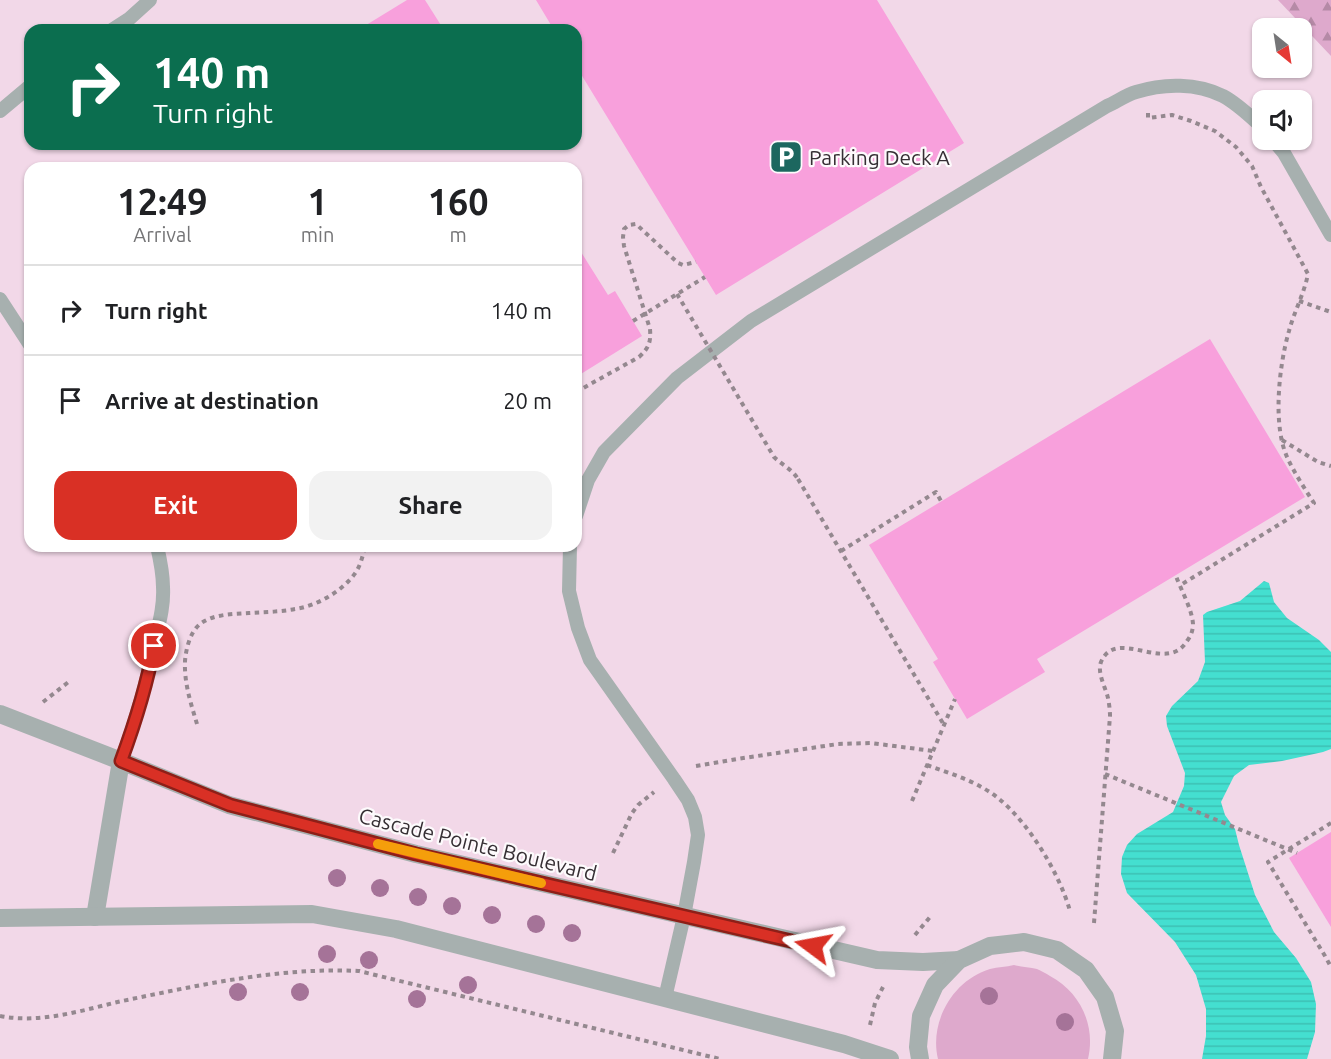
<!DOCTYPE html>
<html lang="en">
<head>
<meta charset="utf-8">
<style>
	:root { --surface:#fff; --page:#f2f2f2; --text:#202124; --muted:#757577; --line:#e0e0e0; --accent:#d93025 }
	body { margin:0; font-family:Ubuntu,sans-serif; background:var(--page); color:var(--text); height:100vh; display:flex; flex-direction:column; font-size:22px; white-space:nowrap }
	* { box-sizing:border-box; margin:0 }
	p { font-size:20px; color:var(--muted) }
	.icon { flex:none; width:33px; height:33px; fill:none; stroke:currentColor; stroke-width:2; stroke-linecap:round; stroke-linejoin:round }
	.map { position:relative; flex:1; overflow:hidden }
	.details { position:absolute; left:24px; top:162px; width:558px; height:390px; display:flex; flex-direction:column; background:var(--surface); border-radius:18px; box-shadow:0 2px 4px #0004 }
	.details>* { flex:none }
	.hud { position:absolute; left:24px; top:24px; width:558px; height:126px; border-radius:18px; box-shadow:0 2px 4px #0004; background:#0b6e4f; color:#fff; overflow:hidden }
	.needle { width:39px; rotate:150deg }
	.controls { position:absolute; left:1252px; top:18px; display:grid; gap:12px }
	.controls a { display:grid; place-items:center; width:60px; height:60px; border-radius:12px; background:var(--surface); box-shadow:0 2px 4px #0004; font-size:30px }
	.pin { position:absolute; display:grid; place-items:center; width:51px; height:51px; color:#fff; margin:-26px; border:3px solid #fff; border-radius:50%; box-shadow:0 2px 6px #0007 }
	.me { position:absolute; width:66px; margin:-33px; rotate:283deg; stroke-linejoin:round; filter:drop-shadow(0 0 4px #0008) }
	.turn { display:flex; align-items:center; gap:21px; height:126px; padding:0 30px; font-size:27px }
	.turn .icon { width:78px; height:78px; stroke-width:2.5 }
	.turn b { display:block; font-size:42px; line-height:51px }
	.eta { display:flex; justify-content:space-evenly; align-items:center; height:102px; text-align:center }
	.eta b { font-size:36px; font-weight:600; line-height:42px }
	.cta { display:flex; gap:12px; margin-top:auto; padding:12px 30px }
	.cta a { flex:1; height:69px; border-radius:18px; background:var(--accent); color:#fff; font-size:24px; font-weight:600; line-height:69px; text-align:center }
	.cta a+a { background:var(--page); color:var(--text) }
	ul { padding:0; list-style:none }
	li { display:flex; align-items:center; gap:18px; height:90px; padding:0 30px; border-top:2px solid var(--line) }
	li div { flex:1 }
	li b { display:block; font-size:22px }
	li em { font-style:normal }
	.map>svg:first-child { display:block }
	.built { fill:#f2d8e8; fill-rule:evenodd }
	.grass { fill:#dea9cc }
	.forest { fill:url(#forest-firs) }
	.water { fill:url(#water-rules) }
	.building { fill:#f8a0dc }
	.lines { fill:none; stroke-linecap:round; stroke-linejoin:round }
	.path { stroke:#94888f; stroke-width:4; stroke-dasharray:4.5 4.5; stroke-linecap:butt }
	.service { stroke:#a7b0af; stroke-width:14 }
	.minor { stroke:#a7b0af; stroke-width:18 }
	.path-bridge { stroke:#94888f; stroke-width:4; stroke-dasharray:4.5 4.5; stroke-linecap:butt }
	.tree { fill:#a57398 }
	.route-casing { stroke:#8d1f18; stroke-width:15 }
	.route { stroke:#d93025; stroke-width:10 }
	.slow { stroke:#f59e0b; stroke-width:10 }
	.labels { text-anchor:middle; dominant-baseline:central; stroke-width:4.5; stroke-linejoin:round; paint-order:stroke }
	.poi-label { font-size:21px; fill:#362f34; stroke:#fdfafc; text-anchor:start }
	.street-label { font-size:21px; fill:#362f34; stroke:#fdfafc }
</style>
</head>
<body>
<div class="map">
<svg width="1331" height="1059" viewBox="0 0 1331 1059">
	<defs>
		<pattern id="forest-firs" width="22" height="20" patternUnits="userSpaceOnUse" patternTransform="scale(1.5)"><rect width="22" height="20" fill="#dea9cc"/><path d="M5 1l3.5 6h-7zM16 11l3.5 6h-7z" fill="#b58aa6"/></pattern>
		<pattern id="water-rules" width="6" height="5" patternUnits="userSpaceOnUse" patternTransform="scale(1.5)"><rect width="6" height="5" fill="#44dfd0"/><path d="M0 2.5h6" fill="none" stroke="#3cc0b3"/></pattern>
	</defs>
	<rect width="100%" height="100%" fill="#fae8f3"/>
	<path class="built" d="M0 0H1331V1059H0ZM1263 28H1302V68H1263ZM30 30H576V144H30ZM1263 100H1302V140H1263ZM30 168H576V546H30Z"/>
	<path class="grass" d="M1014 965C1021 967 1030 967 1037 969 1041 971 1046 973 1050 976 1080 992 1096 1025 1088 1059H938C929 1022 953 980 990 969 998 967 1006 967 1014 965Z"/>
	<path class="forest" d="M1278 0H1331V56Z"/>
	<path class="water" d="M1264 581 1269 583 1274 602 1287 618 1319 640 1331 652V749L1323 752 1282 761 1249 765 1234 776 1221 802 1225 815 1235 829 1239 845 1255 895 1274 932 1296 958 1311 982 1316 1004 1315 1032 1307 1059H1202L1206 1036V1009L1196 975 1175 942 1127 893 1121 874 1122 857 1127 845 1137 834 1173 812 1184 786 1185 773 1167 726 1166 716 1172 706 1198 681 1205 662 1203 615 1207 612 1240 601Z"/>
	<g class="building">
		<path d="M407 0H425L444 30H358Z"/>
		<path d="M536 0H877L964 143 716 295 576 66V30H554Z"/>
		<path d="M576 244 608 295 615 291 642 336 576 377Z"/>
		<path d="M1210 339 1305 497 1037 659 1045 672 967 719 933 662 938 659 869 545Z"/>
		<path d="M1331 832V927L1289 858Z"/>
	</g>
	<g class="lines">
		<g class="path">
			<path d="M1148 113V118L1172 115 1191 121 1215 131 1236 147 1252 166 1261 187 1308 274C1304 294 1294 312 1289 331 1279 365 1272 427 1288 459 1295 474 1305 489 1314 503L1179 586"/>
			<path d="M61 144 66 149 72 144"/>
			<path d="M1299 301 1331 312"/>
			<path d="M576 392 639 357C649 348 651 342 650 329L624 246 623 237 624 229 629 225 636 224 678 263 683 265 696 262"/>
			<path d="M1282 440 1318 462 1331 466"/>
			<path d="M798 479 944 725"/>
			<path d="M841 551 936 492 941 501"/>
			<path d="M43 702 71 680"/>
			<path d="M197 724C191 704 184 683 185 661 186 649 190 632 200 624 213 614 233 614 249 613 264 612 280 612 295 609 317 606 343 591 356 572 361 564 363 555 365 546"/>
			<path d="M927 765C946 772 966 778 983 788 1021 808 1059 871 1070 911"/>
			<path d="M696 766 737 759 838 744 871 743 933 751"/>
			<path d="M1105 774 1297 853"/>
			<path d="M912 801 955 699"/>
			<path d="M1331 823 1268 862 1325 956 1331 967"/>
			<path d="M613 853 632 813 638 805 654 792"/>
			<path d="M1094 923 1110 716C1110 710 1109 703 1108 698 1105 686 1097 673 1101 662 1116 626 1167 675 1187 641 1191 636 1193 630 1193 624 1192 609 1181 590 1176 576"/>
			<path d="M915 935 930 917"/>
			<path d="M0 1016C41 1024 83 1010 122 1001 200 985 280 967 359 971L720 1059"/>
			<path d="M870 1025 875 1003 883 987"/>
		</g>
		<g class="service">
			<path d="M112 30 129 19 150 0"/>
			<path d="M0 111 30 86"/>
			<path d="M1273 140 1284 153 1331 235"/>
			<path d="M0 299 30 345"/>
			<path d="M576 516 588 480 604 452 677 378 751 321 1107 106C1116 102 1126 95 1136 92 1164 83 1197 83 1223 96 1238 104 1251 117 1263 128"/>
			<path d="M570 546 569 591 578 628 590 660 674 779 688 800 695 817 698 835 694 862 684 916 665 998"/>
			<path d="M121 761C136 720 148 679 156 637 160 620 164 604 163 587 163 573 160 559 157 546"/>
		</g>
		<g class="minor">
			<path d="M0 714 121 761 229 805 416 854 877 960 923 962 959 960"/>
			<path d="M95 917 121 761"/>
			<path d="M0 918 312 914 396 929 844 1044 890 1059"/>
			<path d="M920 1059 918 1047 921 1016 935 985 959 960 990 946 1024 942 1057 950 1086 970 1105 997 1115 1031 1112 1059"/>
		</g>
		<g class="path-bridge">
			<path d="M677 294 774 457C782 465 792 469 798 479"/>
			<path d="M633 321 705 277"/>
		</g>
	</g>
	<g class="tree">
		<circle cx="337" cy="878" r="9"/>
		<circle cx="380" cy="888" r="9"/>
		<circle cx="418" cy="897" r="9"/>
		<circle cx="452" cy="906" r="9"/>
		<circle cx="492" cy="915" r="9"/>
		<circle cx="536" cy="924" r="9"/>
		<circle cx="572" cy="933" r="9"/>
		<circle cx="327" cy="954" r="9"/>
		<circle cx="369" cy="960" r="9"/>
		<circle cx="468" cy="985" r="9"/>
		<circle cx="238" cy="992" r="9"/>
		<circle cx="300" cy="992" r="9"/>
		<circle cx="989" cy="996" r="9"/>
		<circle cx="417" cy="999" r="9"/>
		<circle cx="1065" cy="1022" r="9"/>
	</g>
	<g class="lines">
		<g class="route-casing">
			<path id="route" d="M154 646C147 685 135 723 121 761L230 805 416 854 813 946"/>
		</g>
		<use href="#route" class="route"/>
		<path class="slow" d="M378 844 541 883"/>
	</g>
	<defs>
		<g id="parking-square" transform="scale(1.725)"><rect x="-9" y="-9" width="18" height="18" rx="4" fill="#1c675f" stroke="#fdfafc"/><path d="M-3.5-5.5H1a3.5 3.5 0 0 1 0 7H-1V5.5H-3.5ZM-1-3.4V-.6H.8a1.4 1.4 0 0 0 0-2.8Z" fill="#fff"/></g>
	</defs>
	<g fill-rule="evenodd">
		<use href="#parking-square" x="786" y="157"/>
	</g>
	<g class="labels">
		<g class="poi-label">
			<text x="809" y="157">Parking Deck A</text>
		</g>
		<g class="street-label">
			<text transform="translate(478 844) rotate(14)">Cascade Pointe Boulevard</text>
		</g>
	</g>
</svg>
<div class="controls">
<a><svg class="needle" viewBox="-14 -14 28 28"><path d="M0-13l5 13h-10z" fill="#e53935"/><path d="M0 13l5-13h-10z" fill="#757577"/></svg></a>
<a><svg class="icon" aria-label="sound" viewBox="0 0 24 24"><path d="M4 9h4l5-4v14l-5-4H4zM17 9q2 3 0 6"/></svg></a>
</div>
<div class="pin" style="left:154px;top:646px;background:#d93025"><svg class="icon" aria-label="arrive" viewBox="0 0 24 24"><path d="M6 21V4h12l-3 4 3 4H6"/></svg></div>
<svg class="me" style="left:813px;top:946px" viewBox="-20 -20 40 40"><path d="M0-17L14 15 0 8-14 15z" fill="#d93025" stroke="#fff" stroke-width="4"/></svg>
<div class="hud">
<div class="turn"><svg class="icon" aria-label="right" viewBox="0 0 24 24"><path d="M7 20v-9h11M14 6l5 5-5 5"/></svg><div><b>140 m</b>Turn right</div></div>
</div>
<section class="details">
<div class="eta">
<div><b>12:49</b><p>Arrival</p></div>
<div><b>1</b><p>min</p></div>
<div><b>160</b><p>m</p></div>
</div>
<ul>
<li><svg class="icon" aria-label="right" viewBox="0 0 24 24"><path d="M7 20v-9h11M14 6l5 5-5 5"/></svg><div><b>Turn right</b></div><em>140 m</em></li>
<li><svg class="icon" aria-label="arrive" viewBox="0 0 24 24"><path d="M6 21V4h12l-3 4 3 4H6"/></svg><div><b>Arrive at destination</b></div><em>20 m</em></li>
</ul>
<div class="cta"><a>Exit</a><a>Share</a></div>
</section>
</div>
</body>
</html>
